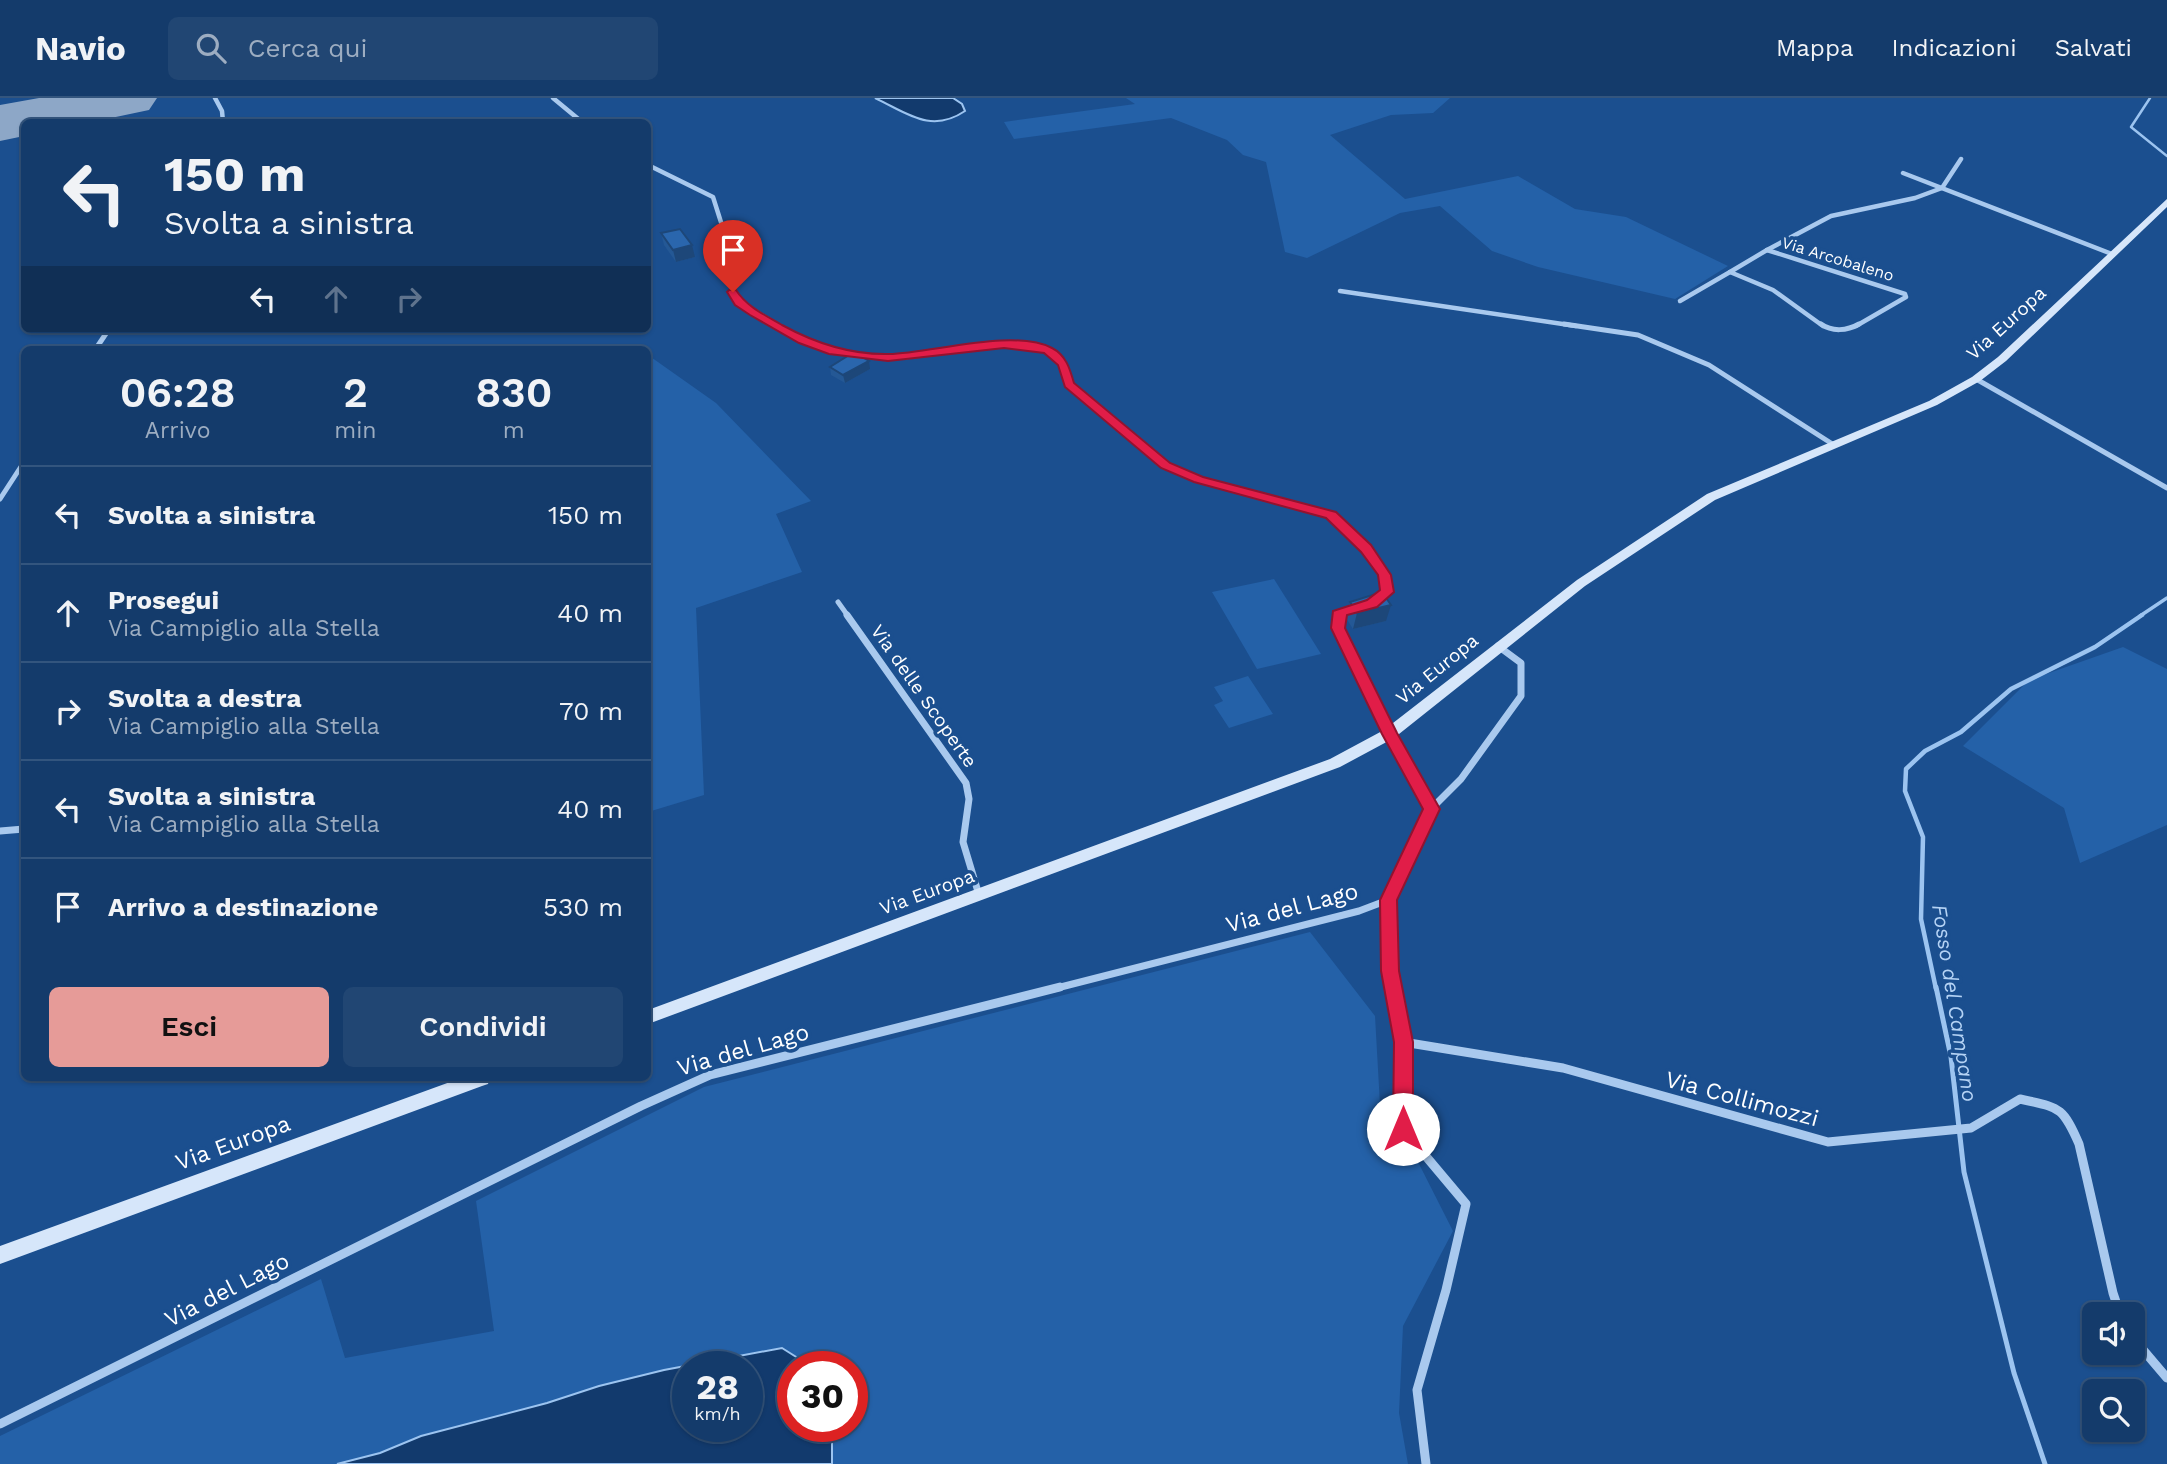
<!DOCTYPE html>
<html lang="it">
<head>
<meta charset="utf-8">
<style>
	:root { --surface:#143b6b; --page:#214673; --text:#f1f3f6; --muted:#9dadc1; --line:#33557e; --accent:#e69b98 }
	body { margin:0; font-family:"Work Sans",sans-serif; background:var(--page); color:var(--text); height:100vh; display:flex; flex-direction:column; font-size:26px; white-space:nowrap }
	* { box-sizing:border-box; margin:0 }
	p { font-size:23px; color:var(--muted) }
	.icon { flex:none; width:38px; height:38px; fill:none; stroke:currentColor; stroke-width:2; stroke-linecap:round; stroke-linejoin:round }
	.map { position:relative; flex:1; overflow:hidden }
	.sheet { position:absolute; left:21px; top:248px; width:630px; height:735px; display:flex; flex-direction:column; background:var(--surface); border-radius:10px; box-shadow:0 2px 5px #0004,0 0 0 2px var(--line) }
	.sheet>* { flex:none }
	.top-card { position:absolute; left:21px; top:21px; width:630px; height:214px; border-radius:10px; box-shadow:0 2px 5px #0004,0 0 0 2px var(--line); background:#143b6b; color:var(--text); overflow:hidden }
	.tools { position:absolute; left:2082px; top:1204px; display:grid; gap:14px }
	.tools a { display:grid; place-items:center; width:63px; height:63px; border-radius:10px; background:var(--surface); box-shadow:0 2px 5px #0004,0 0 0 2px var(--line); font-size:35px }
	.speed { position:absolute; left:672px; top:1253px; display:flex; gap:14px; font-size:35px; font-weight:700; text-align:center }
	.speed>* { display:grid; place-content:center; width:91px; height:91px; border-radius:50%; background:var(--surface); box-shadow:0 2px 5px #0004,0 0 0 2px var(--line); line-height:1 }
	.speed small { font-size:18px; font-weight:400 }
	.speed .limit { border:10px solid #d22; background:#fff; color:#111 }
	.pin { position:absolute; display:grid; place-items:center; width:60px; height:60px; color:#fff; margin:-72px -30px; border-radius:50% 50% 50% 0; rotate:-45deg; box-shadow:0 0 7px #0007 }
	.pin .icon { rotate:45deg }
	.me { position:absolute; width:77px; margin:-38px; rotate:0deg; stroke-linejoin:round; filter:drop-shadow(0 0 5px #0008) }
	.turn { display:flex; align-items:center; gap:24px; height:147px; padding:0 28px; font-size:32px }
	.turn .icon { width:91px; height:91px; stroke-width:2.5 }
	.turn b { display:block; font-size:49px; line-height:60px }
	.lanes { display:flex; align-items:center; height:66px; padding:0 28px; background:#0003; justify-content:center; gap:35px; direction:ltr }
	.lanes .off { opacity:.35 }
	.eta { display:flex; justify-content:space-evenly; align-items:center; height:119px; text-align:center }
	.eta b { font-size:42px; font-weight:600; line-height:49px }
	.cta { display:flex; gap:14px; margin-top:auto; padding:14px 28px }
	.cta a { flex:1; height:80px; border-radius:10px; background:var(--accent); color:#111; font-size:28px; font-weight:600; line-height:80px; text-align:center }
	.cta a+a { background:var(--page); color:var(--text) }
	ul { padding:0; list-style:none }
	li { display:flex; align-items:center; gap:21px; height:98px; padding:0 28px; border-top:2px solid var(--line) }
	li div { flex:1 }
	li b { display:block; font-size:26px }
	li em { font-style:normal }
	header { display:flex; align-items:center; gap:42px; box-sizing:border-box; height:98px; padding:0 35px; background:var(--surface); border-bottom:2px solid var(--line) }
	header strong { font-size:33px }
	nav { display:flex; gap:38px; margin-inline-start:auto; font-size:24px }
	.search { width:490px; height:63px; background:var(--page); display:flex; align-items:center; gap:18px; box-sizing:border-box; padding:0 24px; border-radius:10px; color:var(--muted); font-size:26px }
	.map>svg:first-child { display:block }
	.green { fill:#2461a8; fill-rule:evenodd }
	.water { fill:#123a6d; stroke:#9cc4f0; stroke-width:2; fill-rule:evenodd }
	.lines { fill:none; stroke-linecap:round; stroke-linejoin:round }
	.stream-far3 { stroke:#9cc4f0; stroke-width:2.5 }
	.stream-far2 { stroke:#9cc4f0; stroke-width:3.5 }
	.stream-far1 { stroke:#9cc4f0; stroke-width:4.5 }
	.stream { stroke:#9cc4f0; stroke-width:5 }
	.runway { fill:#8da7c7; fill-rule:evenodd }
	.minor-far3 { stroke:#a9c9ee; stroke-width:4.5 }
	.minor-far2 { stroke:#a9c9ee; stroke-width:5 }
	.minor-far1 { stroke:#a9c9ee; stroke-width:7 }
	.minor { stroke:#a9c9ee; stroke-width:9 }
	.secondary { fill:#d6e6fa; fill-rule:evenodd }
	.wall { fill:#245895 }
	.shaded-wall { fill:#1d4779 }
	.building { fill:#2a66ad; stroke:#1d4779; stroke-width:2 }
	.route { fill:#e11d48; stroke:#92132f; stroke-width:2 }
	.labels { text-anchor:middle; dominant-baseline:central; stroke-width:7; stroke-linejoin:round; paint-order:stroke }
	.far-street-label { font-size:16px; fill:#fff; stroke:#1b4f8f }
	.street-label { font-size:19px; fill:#fff; stroke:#1b4f8f }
	.water-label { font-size:21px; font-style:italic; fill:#b5d3f5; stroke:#1b4f8f }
	.near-street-label { font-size:23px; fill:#fff; stroke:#1b4f8f }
</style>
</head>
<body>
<header>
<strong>Navio</strong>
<div class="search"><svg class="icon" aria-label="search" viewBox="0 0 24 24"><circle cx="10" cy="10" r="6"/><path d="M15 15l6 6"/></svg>Cerca qui</div>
<nav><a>Mappa</a><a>Indicazioni</a><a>Salvati</a></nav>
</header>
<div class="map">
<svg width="2167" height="1366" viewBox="0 0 2167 1366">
	<rect width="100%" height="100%" fill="#1b4f8f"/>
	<g class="green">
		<path d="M1126 0H1450L1433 15 1391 17 1330 37 1405 101 1518 78 1575 111 1626 119 1728 168 1675 201 1538 169 1492 153 1440 108 1400 115 1307 160 1285 154 1266 64 1243 57 1227 42 1171 20 1014 41 1004 24 1135 6Z"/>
		<path d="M648 257 716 305 811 403 776 416 802 474 696 510 704 697 648 714Z"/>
		<path d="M1274 481 1321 556 1257 571 1212 494Z"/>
		<path d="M2123 549 2167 571V727L2080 765 2064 710 1963 648 2029 582Z"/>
		<path d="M1248 578 1273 616 1229 630 1214 607 1223 603 1214 589Z"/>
		<path d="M1310 834 1375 918 1380 1007 1418 1064 1453 1133 1403 1228 1399 1315 1408 1366H0V1338L321 1181 345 1260 494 1233 476 1103 704 989ZM688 1269H747V1328H688ZM793 1269H852V1328H793Z"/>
	</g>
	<g class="water">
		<path d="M875 0H953L962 6 965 13C931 36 907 15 875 0Z"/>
		<path d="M782 1250 812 1269H793V1328H832V1366H337L380 1355 421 1338 547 1305 599 1288 664 1272ZM688 1269H747V1328H688Z"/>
	</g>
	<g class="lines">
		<path class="stream-far3" d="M2150 0 2131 29 2167 58"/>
		<path class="stream-far2" d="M2140 518 2167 500"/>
		<path class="stream-far1" d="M1936 891 1921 821 1923 739 1905 693 1906 671 1925 653 1961 634 2011 591 2095 549 2142 517"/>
		<path class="stream" d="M1936 889 1951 959 1964 1074 2014 1275 2045 1366"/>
		<path class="runway" d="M39 0H157L149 12 92 24H24V38L0 43V7Z"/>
		<g class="minor-far3">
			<path d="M215 0 222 13 223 24"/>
			<path d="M553 0 582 24"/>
			<path d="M648 67 713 99 732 159 734 200 779 228"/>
			<path d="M1903 75 2112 156"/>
			<path d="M1767 152 1905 196 1906 199 1856 228"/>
			<path d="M1767 152 1730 174 1773 192 1823 228"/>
			<path d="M1767 152 1831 118 1915 100 1942 90 1961 61"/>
			<path d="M1340 193 1576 228"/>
			<path d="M1680 203 1730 174"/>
		</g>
		<g class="minor-far2">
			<path d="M776 226C812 249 843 258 887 260 928 261 1035 226 1063 266 1066 271 1067 280 1069 286L1165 367 1199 382 1331 417 1366 450 1385 477 1387 494 1378 501"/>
			<path d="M1564 226 1638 237 1709 267 1834 347"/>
			<path d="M1821 226C1832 234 1847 233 1859 226"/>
			<path d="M95 252 109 231"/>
			<path d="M1976 281 2167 390"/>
			<path d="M0 401 24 364"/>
			<path d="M838 504 848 518"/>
			<path d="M1337 518 1354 510"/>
		</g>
		<g class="minor-far1">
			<path d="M847 517 966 685 969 701 963 744 979 797"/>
			<path d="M1338 517V530L1389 636 1431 711"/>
			<path d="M0 733 24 731"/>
			<path d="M1053 891 1359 813 1388 802"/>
			<path d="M1393 891 1390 873 1388 802 1431 711 1461 681 1521 598V565L1498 548"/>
		</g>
		<g class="minor">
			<path d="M1393 889 1403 944V1031L1466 1106 1446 1192 1417 1292 1426 1366"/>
			<path d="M1403 944 1563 970 1828 1044 1971 1030 2020 1001C2059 1010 2062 1007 2079 1046L2113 1195 2120 1216"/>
			<path d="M2133 1240 2167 1280"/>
			<path d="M0 1326 641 1008 710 977 1060 889"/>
		</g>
		<g class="secondary">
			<path d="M2167 101V109L2006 263 1980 283 1937 307 1715 402 1585 488 1394 640 1340 669 648 926V912L1330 661 1384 632 1577 482 1707 396 1929 303 1972 279 1998 259Z"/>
			<path d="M461 980H490L488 986 482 988 0 1166V1148Z"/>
		</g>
	</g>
	<g class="wall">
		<path d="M661 135 695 159 676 164 664 147Z"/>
		<path d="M830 269 870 271 845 285 831 277Z"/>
		<path d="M1350 504 1386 523 1353 531 1346 520Z"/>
	</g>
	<g class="shaded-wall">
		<path d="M692 147 695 159 676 164 673 152Z"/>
		<path d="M869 263 870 271 845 285 843 277Z"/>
		<path d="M1391 507 1386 523 1353 531 1357 515Z"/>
	</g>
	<g class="building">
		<path d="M680 131 692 147 673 152 661 135Z"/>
		<path d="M854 254 869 263 843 277 830 269Z"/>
		<path d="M1382 494 1391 507 1357 515 1350 504Z"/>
	</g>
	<path class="route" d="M729 192H736C747 209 765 217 782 227 815 245 850 257 889 256 932 255 1014 230 1052 250 1066 257 1070 271 1074 285L1170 365 1203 379 1336 414 1371 447 1391 477 1394 494 1377 509 1347 517 1345 530 1397 635 1440 711 1397 802 1399 873 1413 944V1031L1410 1038 1403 1041 1396 1038 1393 1031 1394 944 1381 873 1380 802 1423 711 1382 636 1331 530 1333 513 1367 502 1380 492 1378 477 1361 454 1326 420 1194 384 1161 370 1065 289 1058 267 1044 255 1004 250 888 263 829 256 799 245 750 217 735 207 727 194Z"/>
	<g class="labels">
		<g class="far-street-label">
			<text transform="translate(1838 161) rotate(17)">Via Arcobaleno</text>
		</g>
		<g class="street-label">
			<text transform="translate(2006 225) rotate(-42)">Via Europa</text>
			<text transform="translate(1437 571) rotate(-39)">Via Europa</text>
			<text transform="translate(924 598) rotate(55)">Via delle Scoperte</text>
			<text transform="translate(927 794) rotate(-20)">Via Europa</text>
		</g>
		<g class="water-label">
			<text transform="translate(1955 905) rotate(81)">Fosso del Campano</text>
		</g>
		<g class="near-street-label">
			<text transform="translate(1292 810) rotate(-15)">Via del Lago</text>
			<text transform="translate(743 952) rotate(-16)">Via del Lago</text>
			<text transform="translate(1742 1001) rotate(15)">Via Collimozzi</text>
			<text transform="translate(233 1045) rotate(-20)">Via Europa</text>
			<text transform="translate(227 1192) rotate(-27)">Via del Lago</text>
		</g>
	</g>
</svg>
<div class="tools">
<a><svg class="icon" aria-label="sound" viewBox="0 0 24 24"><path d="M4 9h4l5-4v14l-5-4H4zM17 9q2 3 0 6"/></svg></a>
<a><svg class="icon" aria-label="search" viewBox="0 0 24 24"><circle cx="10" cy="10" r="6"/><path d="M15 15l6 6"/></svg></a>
</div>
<div class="speed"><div>28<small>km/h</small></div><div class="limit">30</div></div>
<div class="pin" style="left:733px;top:194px;background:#d93025"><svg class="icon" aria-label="arrive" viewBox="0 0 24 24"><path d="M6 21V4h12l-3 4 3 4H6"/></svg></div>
<svg class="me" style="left:1403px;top:1031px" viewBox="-20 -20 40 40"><circle r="19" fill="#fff"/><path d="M0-13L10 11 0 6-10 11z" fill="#e11d48"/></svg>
<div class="top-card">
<div class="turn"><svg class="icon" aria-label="left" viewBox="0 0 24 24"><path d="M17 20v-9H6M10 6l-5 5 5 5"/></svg><div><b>150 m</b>Svolta a sinistra</div></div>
<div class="lanes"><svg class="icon" aria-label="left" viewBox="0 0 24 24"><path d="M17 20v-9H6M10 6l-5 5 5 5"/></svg><svg class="icon off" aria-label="ahead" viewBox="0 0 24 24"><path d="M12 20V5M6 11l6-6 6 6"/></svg><svg class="icon off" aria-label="right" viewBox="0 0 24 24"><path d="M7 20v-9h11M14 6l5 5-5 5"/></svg></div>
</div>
<section class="sheet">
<div class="eta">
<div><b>06:28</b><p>Arrivo</p></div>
<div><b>2</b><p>min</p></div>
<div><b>830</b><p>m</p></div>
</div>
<ul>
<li><svg class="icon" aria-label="left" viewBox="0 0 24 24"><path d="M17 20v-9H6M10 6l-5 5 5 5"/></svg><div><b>Svolta a sinistra</b></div><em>150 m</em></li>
<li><svg class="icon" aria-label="ahead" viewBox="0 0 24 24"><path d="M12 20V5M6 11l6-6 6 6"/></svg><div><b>Prosegui</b><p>Via Campiglio alla Stella</p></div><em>40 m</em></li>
<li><svg class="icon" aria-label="right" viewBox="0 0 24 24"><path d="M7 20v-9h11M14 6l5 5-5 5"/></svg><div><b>Svolta a destra</b><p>Via Campiglio alla Stella</p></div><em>70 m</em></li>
<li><svg class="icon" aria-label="left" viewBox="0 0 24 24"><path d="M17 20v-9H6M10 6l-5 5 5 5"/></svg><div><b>Svolta a sinistra</b><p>Via Campiglio alla Stella</p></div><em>40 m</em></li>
<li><svg class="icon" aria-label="arrive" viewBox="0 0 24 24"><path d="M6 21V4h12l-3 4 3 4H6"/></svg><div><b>Arrivo a destinazione</b></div><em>530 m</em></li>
</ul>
<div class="cta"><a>Esci</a><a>Condividi</a></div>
</section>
</div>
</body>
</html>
